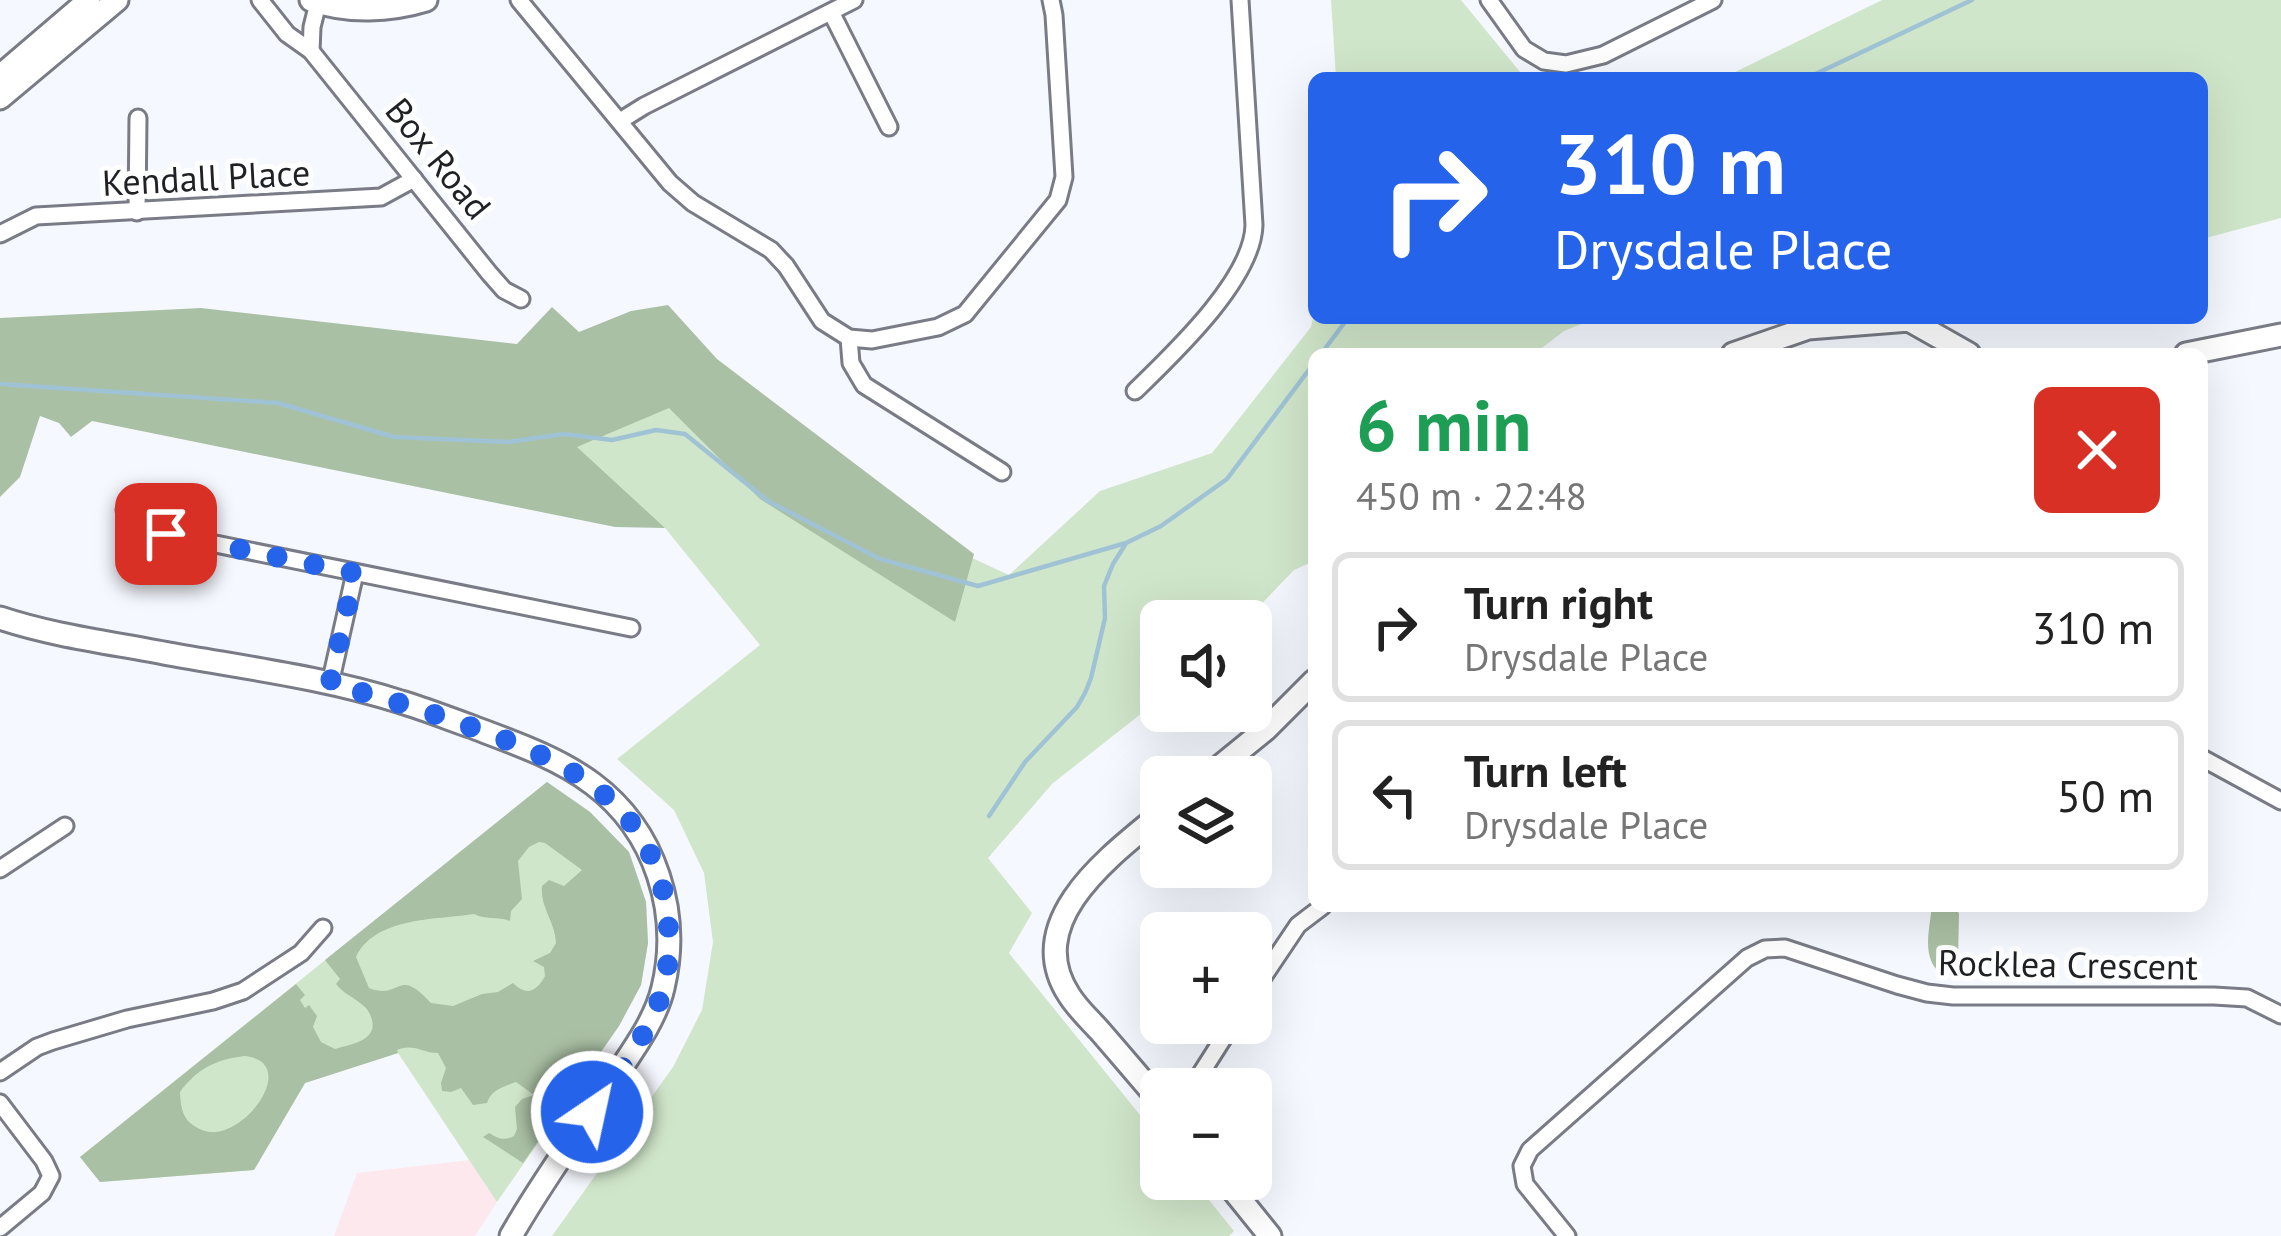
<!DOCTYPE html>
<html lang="en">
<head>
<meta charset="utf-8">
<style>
	:root { --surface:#fff; --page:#f2f2f2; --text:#222; --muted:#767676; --line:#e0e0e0 }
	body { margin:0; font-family:"PT Sans",sans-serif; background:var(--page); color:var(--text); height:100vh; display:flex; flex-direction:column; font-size:45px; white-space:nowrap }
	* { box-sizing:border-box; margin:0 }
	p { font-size:39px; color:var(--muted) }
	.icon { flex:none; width:66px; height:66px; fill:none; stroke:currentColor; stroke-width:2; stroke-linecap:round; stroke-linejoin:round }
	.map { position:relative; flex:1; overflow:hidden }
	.sheet { position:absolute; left:1308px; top:348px; width:900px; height:564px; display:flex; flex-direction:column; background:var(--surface); border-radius:18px; box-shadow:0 12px 48px #0002 }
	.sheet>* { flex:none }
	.top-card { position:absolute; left:1308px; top:72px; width:900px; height:252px; border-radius:18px; box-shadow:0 12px 48px #0002; background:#2563eb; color:#fff; overflow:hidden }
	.buttons { position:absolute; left:1140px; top:600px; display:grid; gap:24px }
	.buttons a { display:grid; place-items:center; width:132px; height:132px; border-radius:18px; background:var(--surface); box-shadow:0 12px 48px #0002; font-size:60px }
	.pin { position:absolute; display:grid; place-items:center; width:102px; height:102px; color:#fff; margin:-51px; border-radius:24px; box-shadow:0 6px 18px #0006 }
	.me { position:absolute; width:132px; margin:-66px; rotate:34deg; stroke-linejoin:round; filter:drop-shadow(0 0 9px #0008) }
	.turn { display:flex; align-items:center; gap:42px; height:252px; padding:0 48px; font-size:54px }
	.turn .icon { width:156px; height:156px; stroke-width:2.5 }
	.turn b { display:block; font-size:84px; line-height:102px }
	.round { display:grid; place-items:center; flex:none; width:126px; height:126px; border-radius:18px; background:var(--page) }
	.summary { display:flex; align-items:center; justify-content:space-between; height:204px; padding:0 48px }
	h1 { font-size:72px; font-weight:800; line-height:90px; color:#1e9e55 }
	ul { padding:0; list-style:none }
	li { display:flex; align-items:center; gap:36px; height:150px; margin:0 24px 18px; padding:0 24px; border:6px solid var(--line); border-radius:18px }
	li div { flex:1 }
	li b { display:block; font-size:45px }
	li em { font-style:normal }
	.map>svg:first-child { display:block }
	.education { fill:#fde8ee }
	.green { fill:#d0e6ca }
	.forest { fill:#aac0a4; fill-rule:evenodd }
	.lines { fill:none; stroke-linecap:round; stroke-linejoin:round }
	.stream { stroke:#9fc3d5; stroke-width:4.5 }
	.street-casing { stroke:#797c86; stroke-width:21 }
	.secondary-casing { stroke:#797c86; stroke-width:27 }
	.street { stroke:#fff; stroke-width:15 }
	.secondary { stroke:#fff; stroke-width:21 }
	.route { stroke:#2563eb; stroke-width:21; stroke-dasharray:0 37.8 }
	.labels { text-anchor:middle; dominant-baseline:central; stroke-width:10; stroke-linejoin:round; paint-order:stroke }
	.street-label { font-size:36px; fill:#1f2125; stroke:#fff }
</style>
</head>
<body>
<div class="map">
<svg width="2281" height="1236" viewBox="0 0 2281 1236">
	<rect width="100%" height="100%" fill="#f6f8ff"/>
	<path class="education" d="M470 1160 497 1202 475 1236H334L357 1173Z"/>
	<g class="green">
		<path d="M1331 0H1461L1525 78H1336Z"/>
		<path d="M1882 0H2281V218L2202 239V78H1723Z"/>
		<path d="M1314 314V318H1596L1564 331 1534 354H1314V561L1294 570 1245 621H1161V698L1052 784 988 858 1032 913 1009 953 1161 1141V1179H1192L1234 1231 1229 1236H552L673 1067 702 1010 713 942 704 873 674 810 617 759 760 645 665 528 476 398 620 316 773 466 1009 575 1100 491 1212 453 1311 327Z"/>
		<path d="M547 782 590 812 629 852 646 902 648 943 641 985 619 1026 497 1202 398 1053 305 1083 254 1170 100 1182 80 1157Z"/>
	</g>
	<g class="forest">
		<path d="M668 305 717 359 974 554 955 622 760 499 669 408 577 447 665 528 615 527 92 421 71 437 59 423 40 416 20 477 0 497V318L201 308 517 344 552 307 579 332 631 311Z"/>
		<path d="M547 782 590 812 629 852 646 902 648 943 641 985 619 1026 523 1163 483 1137 489 1133C499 1139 504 1141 514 1136L517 1129 515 1107 522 1099 534 1095 516 1082C503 1087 491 1090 487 1103L473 1105 461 1088 451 1092 442 1091 441 1083 446 1068 438 1053C422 1053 414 1043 397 1050L398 1053 305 1083 254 1170 100 1182 80 1157 296 984 305 995 300 1000 305 1008 309 1005 317 1016 313 1027 321 1042 335 1049C351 1044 377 1041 372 1020 370 1012 366 1007 360 1003 350 995 344 994 336 984L340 979 325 960ZM539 842 545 843 582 870 564 886 549 880 542 886C540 908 555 921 556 943L550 953 533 961 544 967 545 976C537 991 527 997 513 983L498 992 482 994 453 1006 431 1003C396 965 402 1001 369 988L356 957C375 917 435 920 474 914 485 920 498 916 510 921L511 911 522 899 518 861 529 847ZM245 1056C303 1063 240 1146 202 1130 183 1122 181 1111 180 1092 197 1069 216 1059 245 1056Z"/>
		<path d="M1932 906H1956L1959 914 1958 963 1948 970H1937C1922 954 1930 926 1932 906Z"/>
	</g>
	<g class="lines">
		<g class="stream">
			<path d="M1807 78 1972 0"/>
			<path d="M1321 354 1348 318"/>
			<path d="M0 384 278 403 394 437 509 442 564 434 612 440 656 430 685 434 768 501 880 559 978 586 1126 543 1161 526 1227 479 1314 363"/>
			<path d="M989 816 1025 762 1077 707 1085 693 1091 678 1105 618 1104 586 1113 564 1125 545"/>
		</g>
		<g class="street-casing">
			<g id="street">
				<path d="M260 0 287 34 311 51 489 273 504 290 521 299"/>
				<path d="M519 0 670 183 693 203 771 250 786 266 822 321 849 338 872 340 938 327 965 314 1058 200 1064 177 1054 15 1051 0"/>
				<path d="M1489 0 1524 49 1544 61 1566 64 1603 55 1713 0"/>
				<path d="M831 12 889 127"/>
				<path d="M311 51 312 27 318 3"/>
				<path d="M620 121 644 106 854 0"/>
				<path d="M137 212 138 118"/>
				<path d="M0 234 36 216 381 197 414 179"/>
				<path d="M849 338 851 363 864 385 1002 472"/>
				<path d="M1135 391C1173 354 1253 279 1254 225L1240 0"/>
				<path d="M125 510 166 534 631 628"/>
				<path d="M330 684 355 573"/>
				<path d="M2202 758 2281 801"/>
				<path d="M0 869 65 826"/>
				<path d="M1251 995 1298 925 1323 906"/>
				<path d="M0 1072 37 1047 53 1041 127 1019 213 1001 243 991 301 953 323 928"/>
				<path d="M1191 1089 1233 1023"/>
				<path d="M0 1103 44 1161 51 1176 42 1193 0 1228"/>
				<path d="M1567 1236 1525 1184 1522 1166 1530 1150 1747 958 1765 949 1785 948 1897 985 1927 993 1953 996H2214L2247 998 2281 1015"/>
			</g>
		</g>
		<g class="secondary-casing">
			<g id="secondary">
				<path d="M311 0C348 13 390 11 426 0"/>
				<path d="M0 76 89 0"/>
				<path d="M0 98 117 0"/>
				<path d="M1733 354 1808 328 1909 320 1969 354"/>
				<path d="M2186 354 2281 335"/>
				<path d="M0 618C54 636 113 643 169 654 247 668 326 678 401 702 425 709 447 718 470 726 512 742 557 757 593 784 656 831 681 913 663 988 655 1022 630 1054 611 1083 577 1134 541 1183 511 1236"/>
				<path d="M1207 777 1266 729 1314 681"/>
				<path d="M1161 814C1110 856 1021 921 1069 995 1077 1008 1089 1019 1099 1030 1120 1054 1140 1078 1161 1102"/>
				<path d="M1224 1179 1270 1236"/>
			</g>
		</g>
		<use href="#street" class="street"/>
		<use href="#secondary" class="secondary"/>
	</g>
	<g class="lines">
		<path class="route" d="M166 534 355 573 330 684C378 696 424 710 471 727 566 761 651 800 667 911 670 936 670 968 662 993 648 1036 617 1074 592 1112"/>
	</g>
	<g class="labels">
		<g class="street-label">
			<text transform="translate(439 158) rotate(51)">Box Road</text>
			<text transform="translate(206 177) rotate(-3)">Kendall Place</text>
			<text transform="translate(2068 964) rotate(1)">Rocklea Crescent</text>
		</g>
	</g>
</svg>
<div class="buttons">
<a><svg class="icon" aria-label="sound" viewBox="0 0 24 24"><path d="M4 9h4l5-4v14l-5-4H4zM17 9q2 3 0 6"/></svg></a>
<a><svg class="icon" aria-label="layers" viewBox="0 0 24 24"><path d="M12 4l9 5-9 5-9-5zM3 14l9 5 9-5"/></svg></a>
<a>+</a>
<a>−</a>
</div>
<div class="pin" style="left:166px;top:534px;background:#d93025"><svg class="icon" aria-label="arrive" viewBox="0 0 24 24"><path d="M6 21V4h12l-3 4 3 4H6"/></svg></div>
<svg class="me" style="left:592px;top:1112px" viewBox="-20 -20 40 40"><circle r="17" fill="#2563eb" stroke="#fff" stroke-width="3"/><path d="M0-11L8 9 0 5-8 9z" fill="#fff"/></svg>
<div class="top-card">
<div class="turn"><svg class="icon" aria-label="right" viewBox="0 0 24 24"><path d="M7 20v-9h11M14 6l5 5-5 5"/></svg><div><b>310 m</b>Drysdale Place</div></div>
</div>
<section class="sheet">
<div class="summary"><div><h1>6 min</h1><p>450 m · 22:48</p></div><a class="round" style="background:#d93025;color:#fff"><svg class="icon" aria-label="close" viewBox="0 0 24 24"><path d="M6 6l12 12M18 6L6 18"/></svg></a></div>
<ul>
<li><svg class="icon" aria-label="right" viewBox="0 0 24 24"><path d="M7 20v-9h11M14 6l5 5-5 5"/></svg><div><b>Turn right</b><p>Drysdale Place</p></div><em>310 m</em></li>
<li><svg class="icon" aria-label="left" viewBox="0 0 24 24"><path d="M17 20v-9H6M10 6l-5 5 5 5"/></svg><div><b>Turn left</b><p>Drysdale Place</p></div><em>50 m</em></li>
</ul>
</section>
</div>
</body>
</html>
